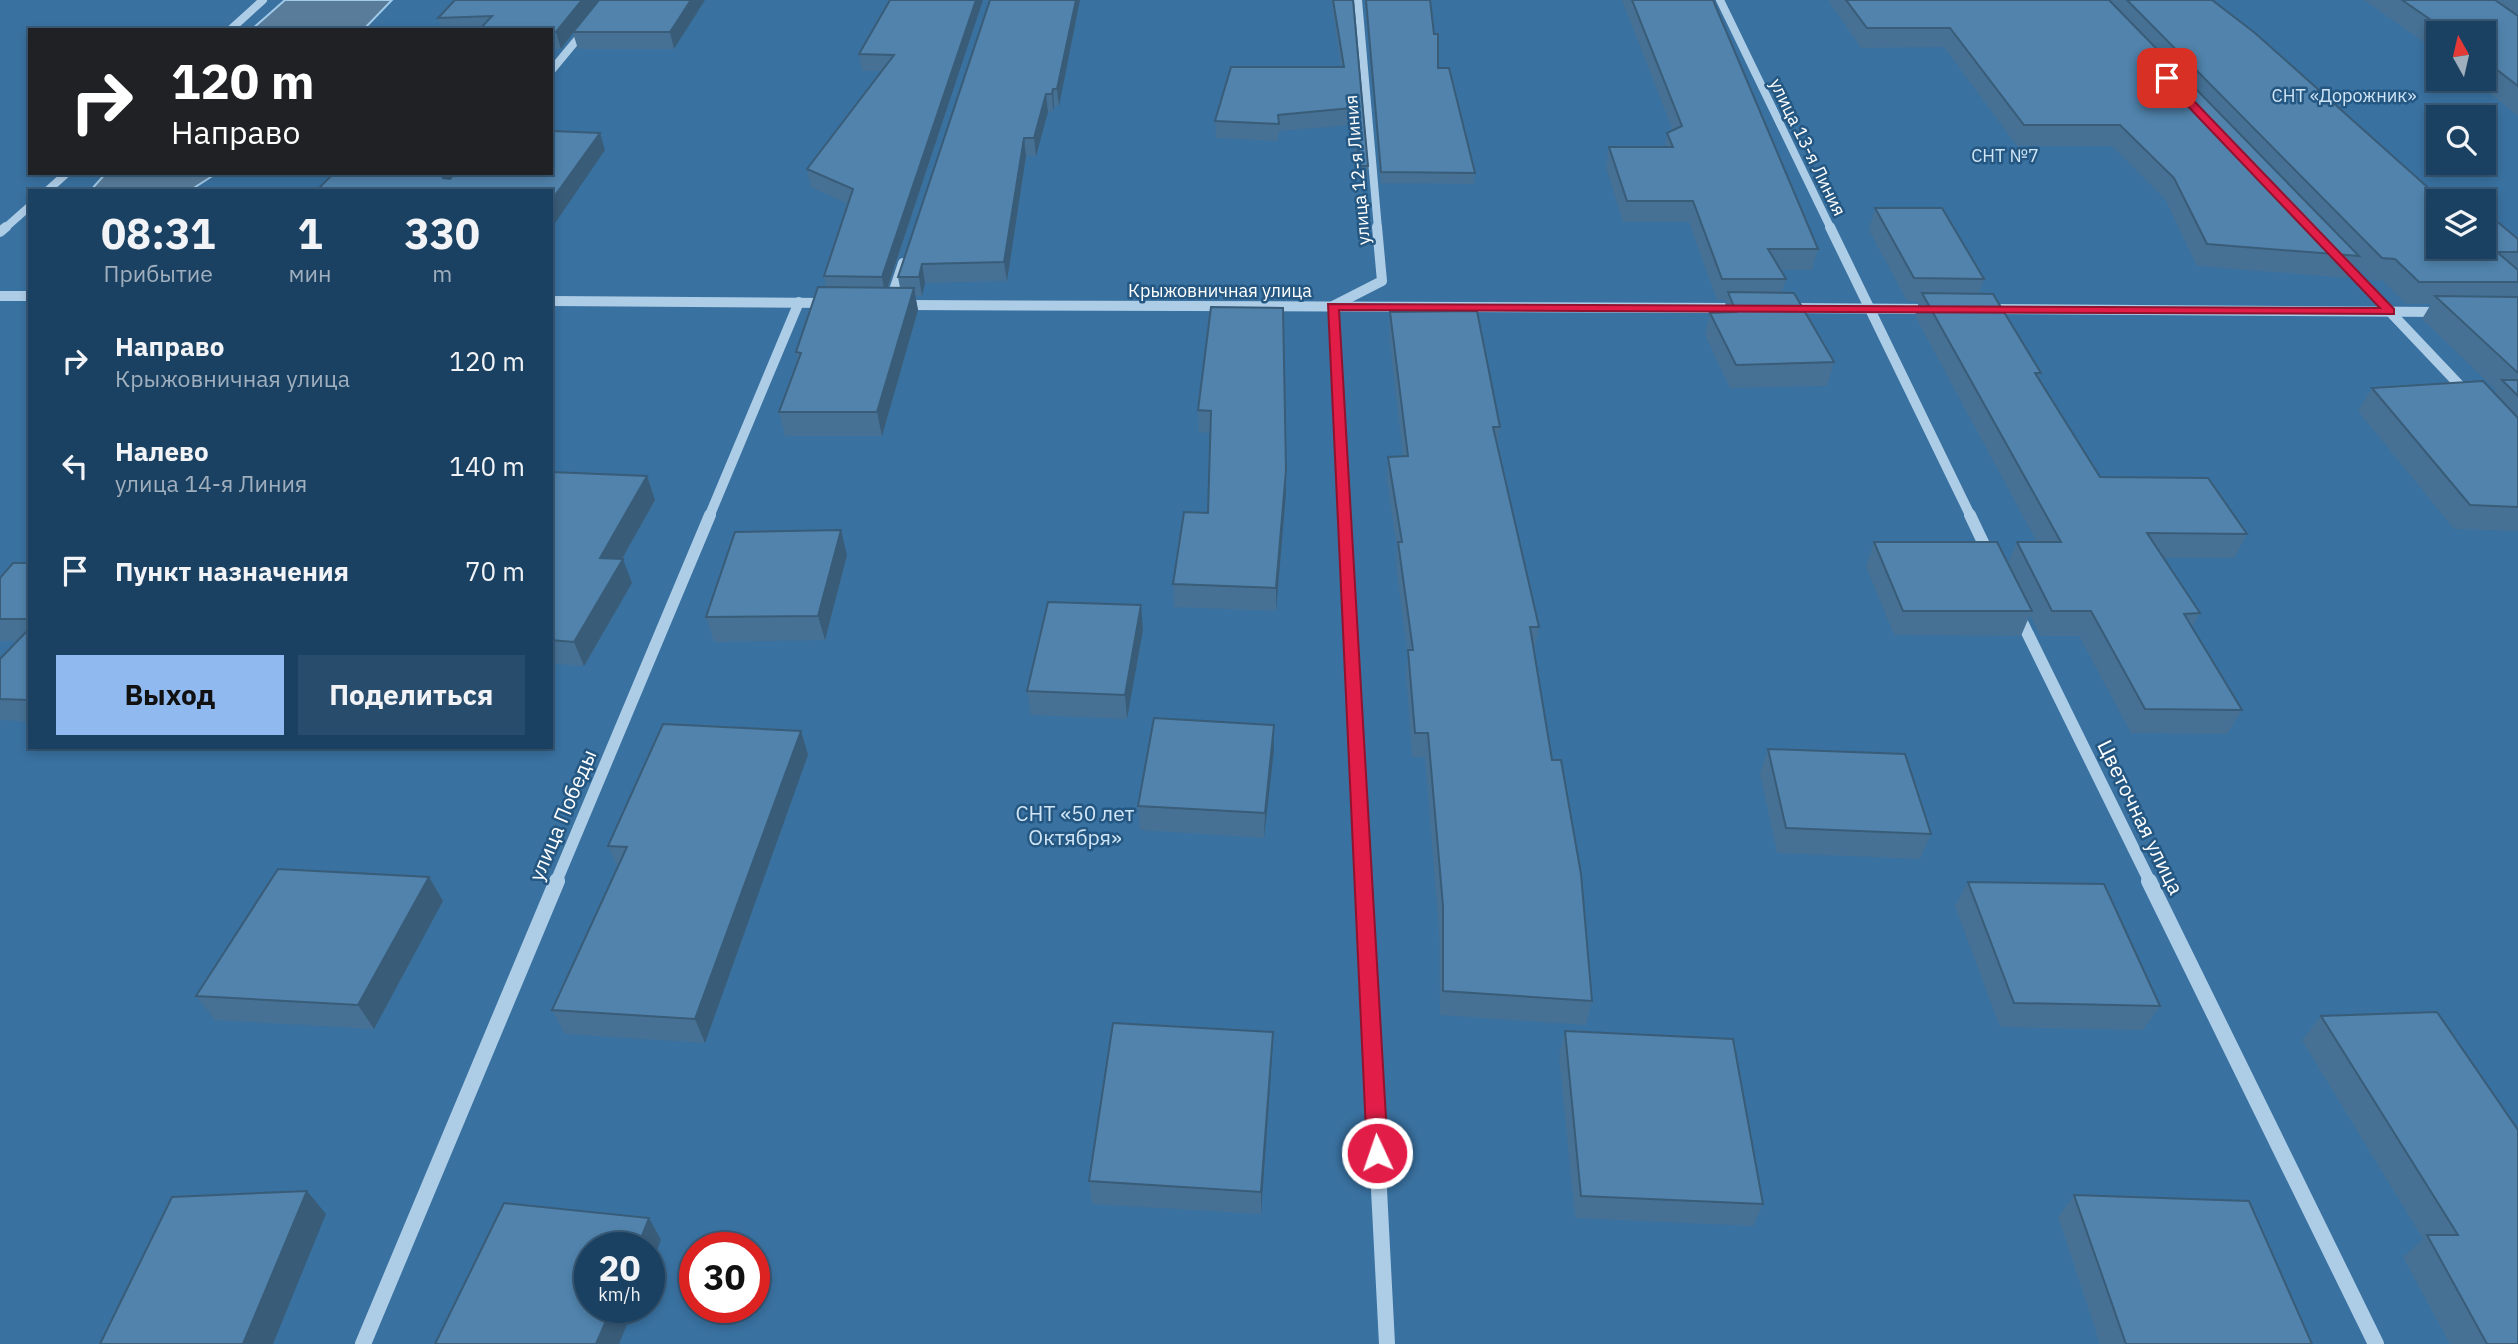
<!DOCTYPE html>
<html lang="ru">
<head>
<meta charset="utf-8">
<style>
	:root { --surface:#1b4162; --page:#284c6b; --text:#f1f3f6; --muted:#a0afbe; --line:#395a77; --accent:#90b9f0 }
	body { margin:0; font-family:"IBM Plex Sans",sans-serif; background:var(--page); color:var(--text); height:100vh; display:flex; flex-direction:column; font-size:26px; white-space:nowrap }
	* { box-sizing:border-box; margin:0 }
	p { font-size:23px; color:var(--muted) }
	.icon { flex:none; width:38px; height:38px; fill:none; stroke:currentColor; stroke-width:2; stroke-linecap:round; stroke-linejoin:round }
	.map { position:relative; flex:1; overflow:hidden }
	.panel { position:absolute; left:28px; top:189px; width:525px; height:560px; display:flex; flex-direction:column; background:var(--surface); border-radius:0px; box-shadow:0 4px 10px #0003,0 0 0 2px var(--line) }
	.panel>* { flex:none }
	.hud { position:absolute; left:28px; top:28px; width:525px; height:147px; border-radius:0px; box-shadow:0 4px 10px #0003,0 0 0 2px var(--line); background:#202124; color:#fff; overflow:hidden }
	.needle { width:46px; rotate:352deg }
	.buttons { position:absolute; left:2426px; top:21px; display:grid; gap:14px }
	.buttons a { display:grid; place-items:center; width:70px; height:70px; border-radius:0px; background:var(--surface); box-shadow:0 4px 10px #0003,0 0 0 2px var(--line); font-size:35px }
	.speed { position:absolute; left:574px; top:1232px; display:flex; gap:14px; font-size:35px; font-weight:700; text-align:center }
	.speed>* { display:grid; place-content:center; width:91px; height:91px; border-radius:50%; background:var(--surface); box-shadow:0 4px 10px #0003,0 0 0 2px var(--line); line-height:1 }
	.speed small { font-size:18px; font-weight:400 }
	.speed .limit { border:10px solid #d22; background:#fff; color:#111 }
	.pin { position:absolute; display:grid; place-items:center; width:60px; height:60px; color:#fff; margin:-30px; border-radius:14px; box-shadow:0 4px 10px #0006 }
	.me { position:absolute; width:77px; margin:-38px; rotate:357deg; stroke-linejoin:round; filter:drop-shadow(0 0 5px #0008) }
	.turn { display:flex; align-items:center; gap:24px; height:147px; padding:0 28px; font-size:32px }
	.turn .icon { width:91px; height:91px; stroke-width:2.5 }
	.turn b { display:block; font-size:49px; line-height:60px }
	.eta { display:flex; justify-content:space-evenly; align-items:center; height:119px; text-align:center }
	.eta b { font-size:42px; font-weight:700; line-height:49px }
	.action { display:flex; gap:14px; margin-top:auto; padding:14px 28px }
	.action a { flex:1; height:80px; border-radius:0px; background:var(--accent); color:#111; font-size:28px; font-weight:700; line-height:80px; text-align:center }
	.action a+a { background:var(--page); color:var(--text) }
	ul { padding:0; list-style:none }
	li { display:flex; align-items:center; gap:21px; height:105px; padding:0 28px }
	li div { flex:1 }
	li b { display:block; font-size:26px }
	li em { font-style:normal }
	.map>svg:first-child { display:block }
	.green { fill:#3971a0; fill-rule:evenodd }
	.water { fill:#587c9a; stroke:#a1c9e8; stroke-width:2 }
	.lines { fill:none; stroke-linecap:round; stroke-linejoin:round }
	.minor-far3 { stroke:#adcde7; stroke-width:8 }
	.minor-far2 { stroke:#adcde7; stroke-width:10 }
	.minor-far1 { stroke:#adcde7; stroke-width:12 }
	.minor { stroke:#adcde7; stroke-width:16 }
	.wall { fill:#467194 }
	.shaded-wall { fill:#395c78 }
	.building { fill:#5183ac; stroke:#395c78; stroke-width:2 }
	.route { fill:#e11d48; stroke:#92132f; stroke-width:2 }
	.labels { text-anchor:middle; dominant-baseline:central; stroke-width:5; stroke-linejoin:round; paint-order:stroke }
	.far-park-label { font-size:18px; fill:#d0e5f6; stroke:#245782 }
	.far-street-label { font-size:18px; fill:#fff; stroke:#245782 }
	.park-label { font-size:21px; fill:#d0e5f6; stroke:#245782 }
	.street-label { font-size:21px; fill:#fff; stroke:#245782 }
</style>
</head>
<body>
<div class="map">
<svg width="2518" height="1344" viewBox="0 0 2518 1344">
	<rect width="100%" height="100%" fill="#245782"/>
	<path class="green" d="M0 0H2518V1344H0ZM30 30H551V173H30ZM2438 33H2483V79H2438ZM2438 117H2483V163H2438ZM30 191H551V747H30ZM2438 201H2483V247H2438ZM590 1248H649V1307H590ZM695 1248H754V1307H695Z"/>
	<g class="water">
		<path d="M285 0H392L363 30H251Z"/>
		<path d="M106 173H217L189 191H90Z"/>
	</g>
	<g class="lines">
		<g class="minor-far3">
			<path d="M1358 0 1378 229"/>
			<path d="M1720 0 1831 229"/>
			<path d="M230 30 263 0"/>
			<path d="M551 71 585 30"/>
			<path d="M47 191 67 173"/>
			<path d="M4 229 30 206"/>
		</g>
		<g class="minor-far2">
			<path d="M1830 227 1971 517"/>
			<path d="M0 232 6 227"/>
			<path d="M2340 259 2467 393"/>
			<path d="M0 296H30"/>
			<path d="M551 301 827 303"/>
			<path d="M890 302 903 263"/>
			<path d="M902 305 1741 308"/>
			<path d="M1787 308 1933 309"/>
			<path d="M1987 309 2441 312"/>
			<path d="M709 517 799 302"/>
			<path d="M1344 517 1333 306 1382 281 1377 227"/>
		</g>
		<g class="minor-far1">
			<path d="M1344 515 1363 882"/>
			<path d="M1970 515 1989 555"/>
			<path d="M2017 612 2150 882"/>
			<path d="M556 882 710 515"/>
		</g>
		<g class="minor">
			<path d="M1363 881 1387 1344"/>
			<path d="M2149 881 2376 1344"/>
			<path d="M363 1344 557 881"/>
		</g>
	</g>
	<g class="wall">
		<path d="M455 0H705L674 49H578L573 33 561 49H551V30H443L438 18Z"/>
		<path d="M983 0 888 288H900L898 277 1080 0 1059 106H1054L1053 111 1048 112 1036 156H1026L1007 281 925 283 922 296H915L918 310 882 436H785L779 412 798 362 796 352 826 287 824 276 848 204 811 187 807 169 882 71H862L859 54Z"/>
		<path d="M1331 0H1353L1368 166 1367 183H1360L1350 125 1279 131 1278 141 1216 138 1215 121 1341 67Z"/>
		<path d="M1365 0H1430L1438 68 1475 173 1474 184 1381 183Z"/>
		<path d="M1622 0H1713L1818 249 1812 270H1781L1786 279 1782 293 1834 362 1827 386 1730 388 1705 335 1710 313 1724 312 1726 300H1717L1689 222H1623L1606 167 1609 147H1665L1667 133 1673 131Z"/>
		<path d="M1828 0H2212L2438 201 2518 239V531L2454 529 2358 411 2372 388 2494 393 2496 390 2422 319 2431 304H2406L2383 281 2370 280 2355 265 2348 278 2197 266 2165 199 2112 146H2017L1944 47 1861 48Z"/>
		<path d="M2364 0H2518V116L2472 79H2483V33H2438V52Z"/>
		<path d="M1875 208 1984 279 1979 294 2041 373 2039 379 2100 477 2247 534 2234 558H2163L2200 613 2192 627 2242 710 2227 734 2131 733 2079 636H2041L2030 615 2021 636 1894 635 1866 566 1874 542 2008 563 2017 542H2037L1915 316 1919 301H1907L1869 230Z"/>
		<path d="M1211 307 1286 470V493L1276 611 1174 607 1173 584 1208 513 1210 433 1199 432 1198 410Z"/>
		<path d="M1390 312 1500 427 1497 446 1539 627 1534 651 1592 1001 1586 1025 1440 1015 1439 931 1425 757H1412L1406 674 1408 655 1396 566 1397 548 1387 481 1388 457H1403L1389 335Z"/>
		<path d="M551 472 647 476 655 500 622 559 632 583 584 666 551 664Z"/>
		<path d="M847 555 825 640 714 642 706 617Z"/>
		<path d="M30 563V722L0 720V659L17 641H0V578Z"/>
		<path d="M1141 605 1143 630 1127 719 1031 715 1027 691Z"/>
		<path d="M801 731 808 755 705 1043 565 1034 552 1010 618 867 608 846Z"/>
		<path d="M1768 749 1931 834 1920 859 1777 853 1760 773Z"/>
		<path d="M1274 750 1264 838 1140 830 1138 806Z"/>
		<path d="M429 877 443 901 374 1029 215 1020 196 996Z"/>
		<path d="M1968 882 2160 1006 2143 1030 2000 1027 1955 906Z"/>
		<path d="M2321 1016 2518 1130V1344H2450L2403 1257 2423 1239 2302 1040Z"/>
		<path d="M1565 1031 1763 1204 1753 1226 1575 1218 1559 1055Z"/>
		<path d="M1272 1056 1261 1214 1092 1204 1089 1181Z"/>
		<path d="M2074 1195 2312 1344H2100L2058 1217Z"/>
	</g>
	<g class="shaded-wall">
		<path d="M582 0H601L573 32V33L561 49 556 32Z"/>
		<path d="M691 0H705L674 49 670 32Z"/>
		<path d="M976 0H983L885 295 882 277Z"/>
		<path d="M1076 0H1080L1059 106 1057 89Z"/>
		<path d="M1053 89 1054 106 1053 111 1052 94Z"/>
		<path d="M1046 94 1048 112 1036 156 1034 138Z"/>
		<path d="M600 133 605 150 551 229V201Z"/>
		<path d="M1024 138 1026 156 1007 281 1004 262Z"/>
		<path d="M442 173H460L449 187 443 178Z"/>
		<path d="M922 264 925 283 922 296 919 277Z"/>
		<path d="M914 288 918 310 882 436 877 412Z"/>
		<path d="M1286 470V493L1276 611V588Z"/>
		<path d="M647 476 655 500 609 582 600 558Z"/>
		<path d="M841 530 847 555 825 640 818 616Z"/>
		<path d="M623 559 632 583 584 666 574 642Z"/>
		<path d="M1141 605 1143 630 1127 719 1125 695Z"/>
		<path d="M1274 725V750L1264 838 1265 813Z"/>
		<path d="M801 731 808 755 705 1043 695 1019Z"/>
		<path d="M429 877 443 901 374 1029 358 1005Z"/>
		<path d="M1273 1032 1272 1056 1261 1214V1192Z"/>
		<path d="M307 1191 326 1214 273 1344H243Z"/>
		<path d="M649 1218 661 1240 649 1270V1248H637Z"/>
		<path d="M612 1307H634L619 1344H596Z"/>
	</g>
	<g class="building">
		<path d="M455 0H582L556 32H551V30H479L492 16 438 18Z"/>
		<path d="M599 0H691L670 32H573Z"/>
		<path d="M890 0H976L882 277 824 276 853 189 807 169 894 55 859 54Z"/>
		<path d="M990 0H1076L1057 89H1053L1052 94H1046L1034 138H1024L1004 262 922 264 919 277H898Z"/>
		<path d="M1333 0H1353L1368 166H1361L1351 108 1278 115 1279 124 1215 121 1231 67H1344Z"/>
		<path d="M1366 0H1430L1434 34H1438V68H1449L1475 173 1381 172Z"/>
		<path d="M1632 0H1713L1818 249H1768L1786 279H1722L1693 201H1627L1609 147H1673L1667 133 1682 126Z"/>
		<path d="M1846 0H2109L2359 256 2207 244 2174 178 2120 125H2024L1950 28H1867Z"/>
		<path d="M2127 0H2212L2255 33 2443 201H2438V247H2483V210L2518 239V252H2497L2518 270V282H2419L2395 259 2382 258Z"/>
		<path d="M2402 0H2495L2518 16V86L2483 59V33H2450Z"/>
		<path d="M551 131 600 133 551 201V191H316L334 173H442L443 178 450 179 455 173H551Z"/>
		<path d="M1875 208H1942L1984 279 1914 278Z"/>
		<path d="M818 287 914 288 877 412H779L801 353 796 352Z"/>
		<path d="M1728 292 1794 293 1834 362 1736 365 1710 313 1736 312Z"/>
		<path d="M1922 293 1993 294 2041 373H2035L2100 477 2208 478 2247 534 2147 533 2200 613 2184 614 2242 710 2145 709 2091 611H2052L2017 542H2061Z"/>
		<path d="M2435 296 2518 297V373Z"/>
		<path d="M1211 307 1283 308 1286 470 1276 588 1173 584 1184 512 1208 513 1211 411 1198 410Z"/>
		<path d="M1477 311 1500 427H1493L1539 627H1530L1552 760H1561L1581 874 1592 1001 1443 991V906L1428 733H1415L1408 650H1413L1398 542H1402L1388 457 1408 456 1390 312Z"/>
		<path d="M2502 380H2518V396Z"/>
		<path d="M2483 381 2518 418V507L2470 505 2372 388Z"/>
		<path d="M551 472 647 476 600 558 623 559 574 642 551 640Z"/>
		<path d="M841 530 818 616 706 617 735 532Z"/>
		<path d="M1874 542H1997L2032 611H1903Z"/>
		<path d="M13 563H30V619H0V578Z"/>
		<path d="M1048 602 1141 605 1125 695 1027 691Z"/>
		<path d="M30 628V700L0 699V659Z"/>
		<path d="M1154 718 1274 725 1265 813 1138 806Z"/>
		<path d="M663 724 801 731 695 1019 552 1010 627 847 608 846Z"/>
		<path d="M1768 749 1905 754 1931 834 1786 828Z"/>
		<path d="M278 869 429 877 358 1005 196 996Z"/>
		<path d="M1968 882 2104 884 2160 1006 2014 1003Z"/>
		<path d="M2437 1012 2518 1130V1344H2487L2427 1235H2458L2321 1016Z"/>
		<path d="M1113 1023 1273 1032 1261 1192 1089 1181Z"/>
		<path d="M1565 1031 1733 1039 1763 1204 1581 1196Z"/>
		<path d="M307 1191 243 1344H100L172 1197Z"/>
		<path d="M2074 1195 2249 1201 2312 1344H2126Z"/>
		<path d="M504 1203 649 1218 637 1248H590V1307H612L596 1344H435Z"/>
	</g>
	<path class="route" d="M2163 76H2170L2394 309V314L1339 310 1388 1153 1384 1160 1377 1162 1370 1160 1367 1153 1328 304 2380 308 2163 80Z"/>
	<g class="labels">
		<g class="far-park-label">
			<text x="2344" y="95">СНТ «Дорожник»</text>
			<text x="2005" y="155">СНТ №7</text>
		</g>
		<g class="far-street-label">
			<text transform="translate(1808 147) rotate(64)">улица 13-я Линия</text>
			<text transform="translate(1357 170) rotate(-95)">улица 12-я Линия</text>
			<text x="1220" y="290">Крыжовничная улица</text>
		</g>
		<g class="park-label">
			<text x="1075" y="813">СНТ «50 лет<tspan x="1075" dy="24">Октября»</tspan></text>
		</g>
		<g class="street-label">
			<text transform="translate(562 815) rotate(-67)">улица Победы</text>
			<text transform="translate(2141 817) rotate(64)">Цветочная улица</text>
		</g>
	</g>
</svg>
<div class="buttons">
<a><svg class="needle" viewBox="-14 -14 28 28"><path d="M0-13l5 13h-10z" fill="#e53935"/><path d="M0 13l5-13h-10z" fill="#a0afbe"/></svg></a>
<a><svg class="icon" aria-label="search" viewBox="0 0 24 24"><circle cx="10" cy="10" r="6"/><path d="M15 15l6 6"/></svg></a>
<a><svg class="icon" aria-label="layers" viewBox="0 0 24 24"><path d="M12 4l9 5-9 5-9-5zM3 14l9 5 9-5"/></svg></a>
</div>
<div class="speed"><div>20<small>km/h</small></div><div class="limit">30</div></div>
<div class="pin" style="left:2167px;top:78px;background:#d93025"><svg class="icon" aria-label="arrive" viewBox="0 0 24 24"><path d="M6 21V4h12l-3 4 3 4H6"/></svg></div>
<svg class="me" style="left:1377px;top:1153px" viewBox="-20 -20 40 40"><circle r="17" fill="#e11d48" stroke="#fff" stroke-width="3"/><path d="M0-11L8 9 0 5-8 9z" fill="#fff"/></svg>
<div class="hud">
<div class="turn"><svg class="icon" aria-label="right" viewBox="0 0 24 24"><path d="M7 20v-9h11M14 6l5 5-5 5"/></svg><div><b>120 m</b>Направо</div></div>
</div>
<section class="panel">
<div class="eta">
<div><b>08:31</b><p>Прибытие</p></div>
<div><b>1</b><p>мин</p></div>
<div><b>330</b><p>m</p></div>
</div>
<ul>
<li><svg class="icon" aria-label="right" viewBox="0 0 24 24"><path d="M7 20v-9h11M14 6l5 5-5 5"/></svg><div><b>Направо</b><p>Крыжовничная улица</p></div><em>120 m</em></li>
<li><svg class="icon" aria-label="left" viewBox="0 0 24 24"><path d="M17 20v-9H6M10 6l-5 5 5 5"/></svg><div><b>Налево</b><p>улица 14-я Линия</p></div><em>140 m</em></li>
<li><svg class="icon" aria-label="arrive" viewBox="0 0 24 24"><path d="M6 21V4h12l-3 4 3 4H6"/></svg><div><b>Пункт назначения</b></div><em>70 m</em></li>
</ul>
<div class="action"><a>Выход</a><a>Поделиться</a></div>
</section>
</div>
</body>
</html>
